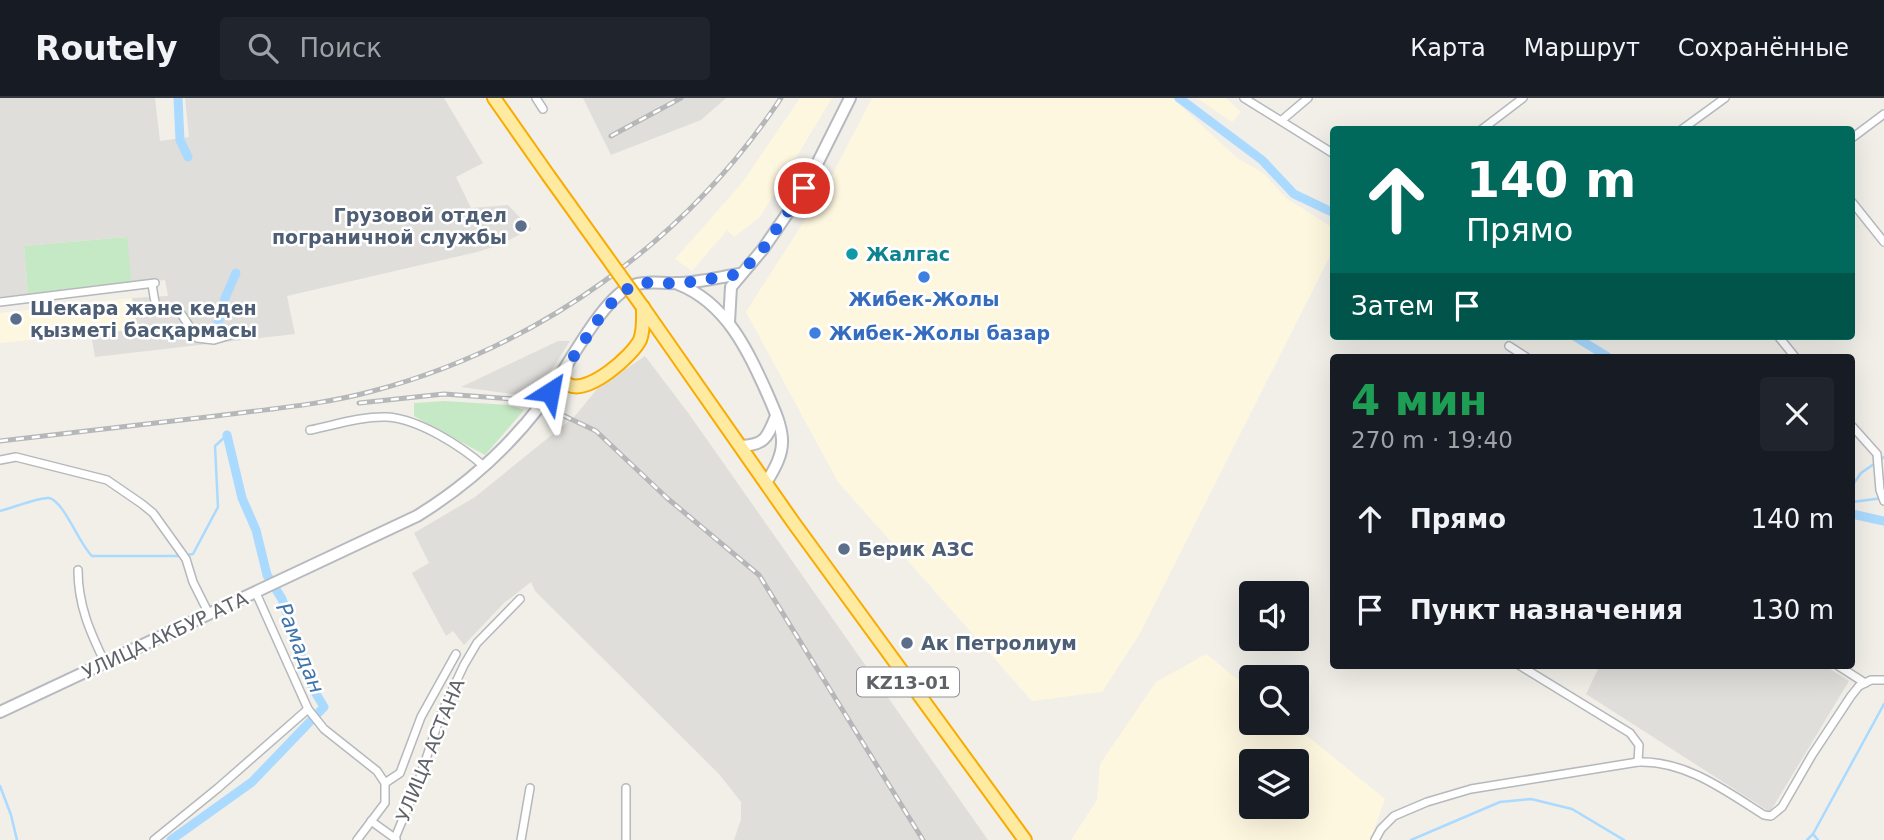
<!DOCTYPE html>
<html lang="ru">
<head>
<meta charset="utf-8">
<style>
	:root { --surface:#171b24; --page:#20242c; --text:#f1f3f6; --muted:#9ea1a6; --line:#363941 }
	body { margin:0; font-family:"DejaVu Sans",sans-serif; background:var(--page); color:var(--text); height:100vh; display:flex; flex-direction:column; font-size:26px; white-space:nowrap }
	* { box-sizing:border-box; margin:0 }
	p { font-size:23px; color:var(--muted) }
	.icon { flex:none; width:38px; height:38px; fill:none; stroke:currentColor; stroke-width:2; stroke-linecap:round; stroke-linejoin:round }
	.map { position:relative; flex:1; overflow:hidden }
	.sheet { position:absolute; left:1330px; top:256px; width:525px; height:315px; display:flex; flex-direction:column; background:var(--surface); border-radius:7px; box-shadow:0 7px 28px #0002 }
	.sheet>* { flex:none }
	.guide { position:absolute; left:1330px; top:28px; width:525px; height:214px; border-radius:7px; box-shadow:0 7px 28px #0002; background:#00695c; color:#fff; overflow:hidden }
	.buttons { position:absolute; left:1239px; top:483px; display:grid; gap:14px }
	.buttons a { display:grid; place-items:center; width:70px; height:70px; border-radius:7px; background:var(--surface); box-shadow:0 7px 28px #0002; font-size:35px }
	.pin { position:absolute; display:grid; place-items:center; width:60px; height:60px; color:#fff; margin:-30px; border:4px solid #fff; border-radius:50%; box-shadow:0 2px 7px #0007 }
	.me { position:absolute; width:77px; margin:-38px; rotate:34deg; stroke-linejoin:round; filter:drop-shadow(0 0 5px #0008) }
	.turn { display:flex; align-items:center; gap:24px; height:147px; padding:0 21px; font-size:32px }
	.turn .icon { width:91px; height:91px; stroke-width:2.5 }
	.turn b { display:block; font-size:49px; line-height:60px }
	.then { display:flex; align-items:center; height:66px; padding:0 21px; background:#0003; gap:14px; font-size:26px }
	.round { display:grid; place-items:center; flex:none; width:74px; height:74px; border-radius:7px; background:var(--page) }
	.headline { display:flex; align-items:center; justify-content:space-between; height:119px; padding:0 21px }
	h1 { font-size:42px; font-weight:800; line-height:52px; color:#1e9e55 }
	ul { padding:0; list-style:none }
	li { display:flex; align-items:center; gap:21px; height:91px; padding:0 21px }
	li div { flex:1 }
	li b { display:block; font-size:26px }
	li em { font-style:normal }
	header { display:flex; align-items:center; gap:42px; box-sizing:border-box; height:98px; padding:0 35px; background:var(--surface); border-bottom:2px solid var(--line) }
	header strong { font-size:33px }
	nav { display:flex; gap:38px; margin-inline-start:auto; font-size:24px }
	.search { width:490px; height:63px; background:var(--page); display:flex; align-items:center; gap:18px; box-sizing:border-box; padding:0 24px; border-radius:7px; color:var(--muted); font-size:26px }
	.map>svg:first-child { display:block }
	.commercial { fill:#fef7e0; fill-rule:evenodd }
	.industrial { fill:#e0deda }
	.green { fill:#c5e8c5 }
	.lines { fill:none; stroke-linecap:round; stroke-linejoin:round }
	.stream { stroke:#aadaff; stroke-width:2.5 }
	.canal { stroke:#aadaff; stroke-width:9 }
	.minor-casing { stroke:#b5b8bc; stroke-width:10 }
	.secondary-casing { stroke:#b6babf; stroke-width:14 }
	.trunk-casing { stroke:#f9ab00; stroke-width:16 }
	.minor { stroke:#fff; stroke-width:7 }
	.secondary { stroke:#fff; stroke-width:10 }
	.trunk { stroke:#feeaa1; stroke-width:12 }
	.rail-casing { stroke:#b6b7b8; stroke-width:5 }
	.rail { stroke:#fff; stroke-width:2.5; stroke-dasharray:8; stroke-linecap:butt }
	.trunk-bridge-casing { stroke:#f9ab00; stroke-width:16; stroke-linecap:butt }
	.trunk-bridge { stroke:#feeaa1; stroke-width:12 }
	.route { stroke:#2563eb; stroke-width:12; stroke-dasharray:0 21.6 }
	.service-dot { fill:#5c6f8a; stroke:#fff; stroke-width:2.5 }
	.culture-dot { fill:#0f9aa8; stroke:#fff; stroke-width:2.5 }
	.shop-dot { fill:#3f7fe0; stroke:#fff; stroke-width:2.5 }
	.labels { text-anchor:middle; dominant-baseline:central; stroke-width:5; stroke-linejoin:round; paint-order:stroke }
	.shield { fill:#fff; stroke:#8f9295; stroke-width:2 }
	.shield-label { font-size:18px; font-weight:bold; fill:#5f6368 }
	.service-label { font-size:19px; font-weight:bold; fill:#4e5e75; stroke:#fff; text-anchor:start }
	.culture-label { font-size:19px; font-weight:bold; fill:#0d838f; stroke:#fff; text-anchor:start }
	.shop-label { font-size:19px; font-weight:bold; fill:#366cbe; stroke:#fff }
	.street-label { font-size:19px; fill:#5f6368; stroke:#fff }
	.water-label { font-size:21px; font-style:italic; fill:#4174aa; stroke:#fff }
</style>
</head>
<body>
<header>
<strong>Routely</strong>
<div class="search"><svg class="icon" aria-label="search" viewBox="0 0 24 24"><circle cx="10" cy="10" r="6"/><path d="M15 15l6 6"/></svg>Поиск</div>
<nav><a>Карта</a><a>Маршрут</a><a>Сохранённые</a></nav>
</header>
<div class="map">
<svg width="1884" height="742" viewBox="0 0 1884 742">
	<rect width="100%" height="100%" fill="#f1efe8"/>
	<g class="commercial">
		<path d="M800 0H832L760 119 734 139 727 132 692 173 675 161 742 85Z"/>
		<path d="M872 0H1172L1237 60 1263 75 1286 100 1333 130V152L1139 537 1102 594 1032 603 838 384 746 214 826 89Z"/>
		<path d="M1197 0H1226L1241 14 1232 24Z"/>
		<path d="M132 200 138 231 0 245V215Z"/>
		<path d="M1206 556 1251 592V625H1291L1385 701 1370 742H1071L1097 702 1100 666 1156 584ZM1297 663V709H1251V663Z"/>
	</g>
	<g class="industrial">
		<path d="M0 0H155L160 43 189 39 185 0H444L483 65 456 79 471 110 508 107 531 131 497 148 477 154 287 198 295 236 95 259 91 236 137 231 132 200 168 198 165 182 132 186 126 139 24 148 28 196 0 199Z"/>
		<path d="M583 0H726L701 22 611 57Z"/>
		<path d="M558 243H570L534 299 461 289Z"/>
		<path d="M645 258 689 316 988 742H734L741 721V704L719 676 535 493 531 484 504 505 464 547 453 533 446 538 412 475 429 465 414 435 475 399 574 319 598 290Z"/>
		<path d="M1600 567H1824L1849 583 1770 714 1586 596Z"/>
	</g>
	<g class="green">
		<path d="M127 139 132 186 100 190 99 187 28 196 24 148Z"/>
		<path d="M444 303 509 307 524 312 485 357 414 318V305Z"/>
	</g>
	<g class="lines">
		<g class="stream">
			<path d="M1852 388 1861 375 1884 359"/>
			<path d="M1852 404 1883 400"/>
			<path d="M0 413C12 410 39 399 49 400 64 403 79 446 92 458H180"/>
			<path d="M187 457 193 456 218 409 215 348 227 337"/>
			<path d="M0 688 11 717 17 742"/>
			<path d="M1813 736 1818 742"/>
			<path d="M1411 742 1500 704 1531 701 1572 711 1624 742"/>
			<path d="M1807 742 1813 736 1884 606"/>
		</g>
		<g class="canal">
			<path d="M178 0 180 42 188 59"/>
			<path d="M1179 0 1262 62 1294 96 1334 115"/>
			<path d="M216 233 225 200 236 175"/>
			<path d="M1574 238 1608 259"/>
			<path d="M1852 416 1884 423"/>
			<path d="M171 742 252 684 324 609 312 589 282 501 267 477 256 432 242 400 227 337"/>
		</g>
		<g class="minor-casing">
			<g id="minor">
				<path d="M536 0 543 11"/>
				<path d="M1244 0 1334 56"/>
				<path d="M1282 22 1308 0"/>
				<path d="M1481 32 1523 0"/>
				<path d="M1681 32 1725 0"/>
				<path d="M1852 40 1884 16"/>
				<path d="M1852 104 1884 144"/>
				<path d="M152 186C157 217 153 209 180 214L197 240 214 242 237 235"/>
				<path d="M0 204 155 185"/>
				<path d="M1778 238 1795 259"/>
				<path d="M1509 248 1526 259"/>
				<path d="M1852 328 1877 356 1880 392 1884 403"/>
				<path d="M310 332C335 327 361 318 387 319 419 321 461 348 485 369"/>
				<path d="M0 362 16 359 107 382 142 406 153 415 186 461 193 484 209 516"/>
				<path d="M78 472C78 507 90 534 105 565"/>
				<path d="M256 495 308 611 324 631 377 673 385 685V705L357 742"/>
				<path d="M1519 567 1630 635 1639 647 1638 664"/>
				<path d="M1837 567 1865 585"/>
				<path d="M385 685 400 675 421 619 456 556"/>
				<path d="M626 690V742"/>
				<path d="M371 723 396 741"/>
				<path d="M395 740 419 682 441 616 464 567 477 545 520 501"/>
				<path d="M154 742 218 690 308 611"/>
				<path d="M521 742 530 690"/>
				<path d="M1375 742 1381 731 1394 718 1427 704 1471 691 1638 664C1685 662 1726 693 1764 717L1771 718 1782 709 1812 657 1851 598 1859 588 1871 582H1884"/>
			</g>
		</g>
		<g class="secondary-casing">
			<g id="secondary">
				<path d="M678 186C726 205 747 251 767 295 773 309 781 325 782 341 783 357 774 372 766 385"/>
				<path d="M729 224 731 189 763 151 805 90 850 0"/>
				<path d="M740 348C765 347 767 340 776 318"/>
				<path d="M0 614 417 418C464 389 506 352 540 308 563 279 601 198 634 187 649 182 662 186 677 185 698 185 720 179 740 176"/>
			</g>
		</g>
		<g class="trunk-casing">
			<g id="trunk">
				<path d="M494 0 548 77"/>
				<path d="M642 208 793 424 1025 742"/>
				<path d="M561 280C562 282 567 286 569 287 589 296 632 258 640 242 644 232 643 220 643 209"/>
			</g>
		</g>
		<use href="#minor" class="minor"/>
		<use href="#secondary" class="secondary"/>
		<use href="#trunk" class="trunk"/>
		<g class="rail-casing">
			<g id="rail">
				<path d="M611 38 681 0"/>
				<path d="M359 305 444 296 513 301 556 314 596 333 667 400 759 477 923 742"/>
				<path d="M0 343C72 335 144 326 216 318 268 311 322 307 373 293 539 249 686 143 781 0"/>
			</g>
		</g>
		<use href="#rail" class="rail"/>
		<g class="trunk-bridge-casing">
			<path id="trunk-bridge" d="M548 77 642 208"/>
		</g>
		<use href="#trunk-bridge" class="trunk-bridge"/>
	</g>
	<g class="lines">
		<path class="route" d="M550 294 606 210 632 187 652 184 677 186 740 176 763 151 804 90"/>
	</g>
	<g class="service-dot">
		<circle cx="521" cy="128" r="7"/>
		<circle cx="16" cy="221" r="7"/>
		<circle cx="844" cy="451" r="7"/>
		<circle cx="907" cy="545" r="7"/>
	</g>
	<circle class="culture-dot" cx="852" cy="156" r="7"/>
	<g class="shop-dot">
		<circle cx="924" cy="179" r="7"/>
		<circle cx="815" cy="235" r="7"/>
	</g>
	<g class="labels">
		<rect class="shield" x="857" y="569.5" width="102" height="29" rx="5"/>
		<g class="shield-label">
			<text x="908" y="584">KZ13-01</text>
		</g>
		<g class="service-label">
			<text x="507" y="117" text-anchor="end">Грузовой отдел<tspan x="507" dy="22">пограничной службы</tspan></text>
			<text x="30" y="210">Шекара және кеден<tspan x="30" dy="22">қызметі басқармасы</tspan></text>
			<text x="858" y="451">Берик АЗС</text>
			<text x="921" y="545">Ак Петролиум</text>
		</g>
		<g class="culture-label">
			<text x="866" y="156">Жалгас</text>
		</g>
		<g class="shop-label">
			<text x="924" y="201">Жибек-Жолы</text>
			<text x="829" y="235" text-anchor="start">Жибек-Жолы базар</text>
		</g>
		<g class="street-label">
			<text transform="translate(165 537) rotate(-25)">УЛИЦА АКБУР АТА</text>
			<text transform="translate(430 652) rotate(-68)">УЛИЦА АСТАНА</text>
		</g>
		<g class="water-label">
			<text transform="translate(300 550) rotate(68)">Рамадан</text>
		</g>
	</g>
</svg>
<div class="buttons">
<a><svg class="icon" aria-label="sound" viewBox="0 0 24 24"><path d="M4 9h4l5-4v14l-5-4H4zM17 9q2 3 0 6"/></svg></a>
<a><svg class="icon" aria-label="search" viewBox="0 0 24 24"><circle cx="10" cy="10" r="6"/><path d="M15 15l6 6"/></svg></a>
<a><svg class="icon" aria-label="layers" viewBox="0 0 24 24"><path d="M12 4l9 5-9 5-9-5zM3 14l9 5 9-5"/></svg></a>
</div>
<div class="pin" style="left:804px;top:90px;background:#d93025"><svg class="icon" aria-label="arrive" viewBox="0 0 24 24"><path d="M6 21V4h12l-3 4 3 4H6"/></svg></div>
<svg class="me" style="left:550px;top:294px" viewBox="-20 -20 40 40"><path d="M0-17L14 15 0 8-14 15z" fill="#2563eb" stroke="#fff" stroke-width="4"/></svg>
<div class="guide">
<div class="turn"><svg class="icon" aria-label="ahead" viewBox="0 0 24 24"><path d="M12 20V5M6 11l6-6 6 6"/></svg><div><b>140 m</b>Прямо</div></div>
<div class="then">Затем<svg class="icon" aria-label="arrive" viewBox="0 0 24 24"><path d="M6 21V4h12l-3 4 3 4H6"/></svg></div>
</div>
<section class="sheet">
<div class="headline"><div><h1>4 мин</h1><p>270 m · 19:40</p></div><a class="round"><svg class="icon" aria-label="close" viewBox="0 0 24 24"><path d="M6 6l12 12M18 6L6 18"/></svg></a></div>
<ul>
<li><svg class="icon" aria-label="ahead" viewBox="0 0 24 24"><path d="M12 20V5M6 11l6-6 6 6"/></svg><div><b>Прямо</b></div><em>140 m</em></li>
<li><svg class="icon" aria-label="arrive" viewBox="0 0 24 24"><path d="M6 21V4h12l-3 4 3 4H6"/></svg><div><b>Пункт назначения</b></div><em>130 m</em></li>
</ul>
</section>
</div>
</body>
</html>
